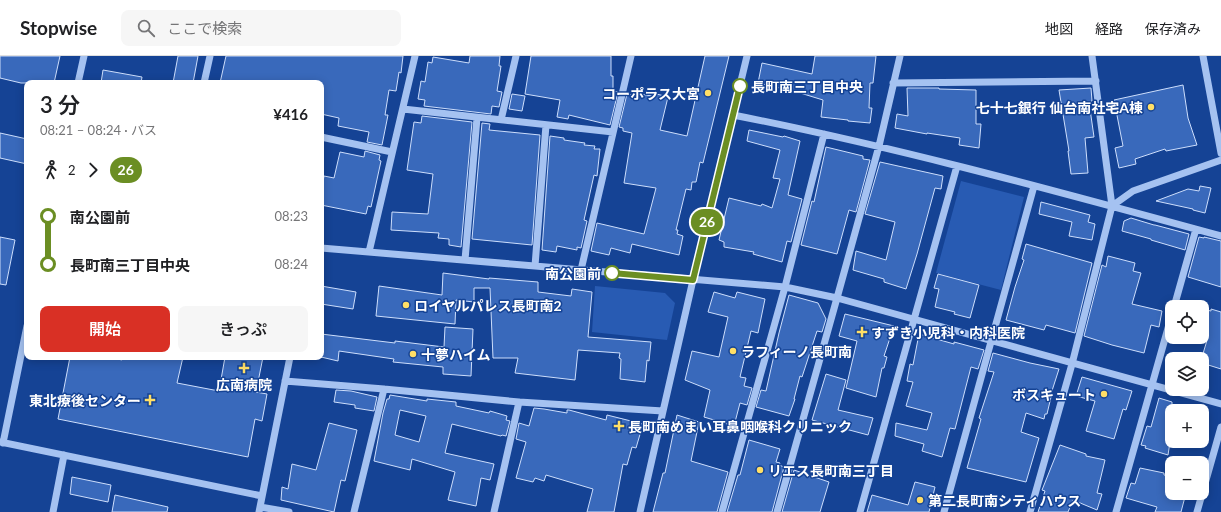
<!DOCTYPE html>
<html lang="ja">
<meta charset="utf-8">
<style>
body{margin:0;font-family:Lato,"Noto Sans JP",sans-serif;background:#f6f6f6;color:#202124;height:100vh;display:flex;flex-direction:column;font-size:15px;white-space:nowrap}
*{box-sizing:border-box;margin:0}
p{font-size:13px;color:#757577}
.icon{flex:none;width:22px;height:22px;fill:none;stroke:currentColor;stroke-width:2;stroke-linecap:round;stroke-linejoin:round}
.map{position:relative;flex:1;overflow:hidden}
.details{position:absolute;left:24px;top:24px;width:300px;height:280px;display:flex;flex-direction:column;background:#fff;border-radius:8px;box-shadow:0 2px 10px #0003}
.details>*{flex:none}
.badge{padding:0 8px;border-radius:13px;font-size:14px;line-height:26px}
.fabs{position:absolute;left:1165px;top:244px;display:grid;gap:8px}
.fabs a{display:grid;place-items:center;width:44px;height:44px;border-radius:8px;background:#fff;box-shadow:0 2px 10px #0003;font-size:20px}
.map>.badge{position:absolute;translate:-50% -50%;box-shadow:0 0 0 2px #fff}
.legs{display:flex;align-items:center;gap:6px;height:44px;padding:0 16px;font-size:13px}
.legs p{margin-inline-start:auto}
.head{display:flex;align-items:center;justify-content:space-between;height:68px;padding:0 16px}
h1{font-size:22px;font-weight:600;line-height:30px}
.action{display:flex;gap:8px;margin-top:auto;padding:8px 16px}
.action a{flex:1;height:46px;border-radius:8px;background:#d93025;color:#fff;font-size:16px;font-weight:600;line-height:46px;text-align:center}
.action a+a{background:#f6f6f6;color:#202124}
ul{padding:0 16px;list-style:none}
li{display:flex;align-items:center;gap:14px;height:48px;font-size:15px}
li i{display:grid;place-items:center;width:6px;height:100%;margin:0 5px;background:currentColor}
li i::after{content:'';width:10px;height:10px;margin:-5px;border:3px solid;border-radius:50%;background:#fff}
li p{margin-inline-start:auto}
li:first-child i{background:linear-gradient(#0000 50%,currentColor 0)}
li:last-child i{background:linear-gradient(currentColor 50%,#0000 0)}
header{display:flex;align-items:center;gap:24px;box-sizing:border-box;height:56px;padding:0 20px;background:#fff;border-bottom:1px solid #e0e0e0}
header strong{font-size:19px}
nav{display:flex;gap:22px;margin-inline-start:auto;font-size:14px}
.search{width:280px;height:36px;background:#f6f6f6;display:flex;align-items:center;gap:10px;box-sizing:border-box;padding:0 14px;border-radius:8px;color:#757577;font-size:15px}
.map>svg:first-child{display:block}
.green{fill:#285bb3}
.building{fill:#3969bb;stroke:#cddefc;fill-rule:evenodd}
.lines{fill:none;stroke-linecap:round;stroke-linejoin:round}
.minor{stroke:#a5c2f1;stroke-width:7}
.line-1-casing{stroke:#fff;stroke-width:9}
.line-1{stroke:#6b8e23;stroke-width:6}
.stop-1-dot{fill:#fff;stroke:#6b8e23;stroke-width:2}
.poi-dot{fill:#ffdf66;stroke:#154395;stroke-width:1.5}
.labels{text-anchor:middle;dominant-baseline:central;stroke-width:3;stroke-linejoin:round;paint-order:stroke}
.stop-label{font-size:14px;font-weight:bold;fill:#fff;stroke:#154395;text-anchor:start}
.poi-label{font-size:14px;font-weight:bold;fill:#fff;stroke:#154395;text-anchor:start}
</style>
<header>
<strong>Stopwise</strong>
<div class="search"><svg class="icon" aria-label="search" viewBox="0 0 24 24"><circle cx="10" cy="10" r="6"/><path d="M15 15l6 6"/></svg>ここで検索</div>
<nav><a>地図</a><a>経路</a><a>保存済み</a></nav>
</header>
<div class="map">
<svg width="1221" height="456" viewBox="0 0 1221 456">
<rect width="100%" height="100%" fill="#154395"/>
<path class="green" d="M961,125L1024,141L1001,234L936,217Z
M595,230L665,237L675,247L667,284L592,276Z"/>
<path class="building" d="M0,0H60L54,27H21L0,22Z
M178,0H198L193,27H173Z
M226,0H403L401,17L399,16L396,35L389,34L385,59H388L382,89L367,86L369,76L338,70L339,62L321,58V27H220Z
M470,0H500L499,10H501L497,35L502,36L499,51L492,50L491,58L424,50L425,44L418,43L421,25L425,26L428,6L432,7L433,1L469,7Z
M531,0H611V20H613V35L618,36L610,69L569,59L568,63L557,61L560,44L525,38Z
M705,0H729L703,107L700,106L696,126H692L691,134L686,133L676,174H678L677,178L683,180L679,199L632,188L630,197L611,192L609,199L591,195L597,167L644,178L656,132L624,127L632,77L623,75V72L619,71L627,38L639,41L640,38L652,40L653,37L668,41L660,74L687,80Z
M815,0H876L873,27H870L869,52H872L870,67L848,65V64L821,61L823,44L797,36L758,27L762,7L812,18Z
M103,14L142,21L141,27H101Z
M1183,29L1188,62L1197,89L1166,95L1165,93L1135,103L1136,108L1119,112L1115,92L1123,90L1114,44Z
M907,32H939V33L976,34V68H981L979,92L959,89L960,82L927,77V78L895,72L897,58L908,60Z
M1091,32L1092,45L1089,46L1094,81L1085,82L1088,117L1071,118L1068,95H1069L1059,34Z
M512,38L525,40L522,55L509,53Z
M422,60L472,66L461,191L449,189V183L438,182L439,177L391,174L392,156L428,158L433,118L407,114L414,66L421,67Z
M482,67L490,68L489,74L540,79L532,189L472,183Z
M749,74L783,81L784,80L800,85L788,139L802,143L791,186L787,185L782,206L753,198L754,196L724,191V186L719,184L729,142L761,150L762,148L772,152L780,123L773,122L780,94L747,85Z
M0,77L27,83V108L0,102Z
M550,80L564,82V84L585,87L584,89L595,90L594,93H600L597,120L594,119L584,164L587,165L581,192L577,191V194L557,190L556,196L542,194Z
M826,91L863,100V103L870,104L856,156L849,154L837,198L801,189L812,145L814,146Z
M365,95L380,99L379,104L381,105L371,151L368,150L366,158L321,149V137L324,120L334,122L340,96L364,101Z
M880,106L943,120L941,133L935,132L917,198L906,233L884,226V223L853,214L856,195L886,204L895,166L865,158Z
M1200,130L1211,132L1205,157L1193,154V153L1156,145L1188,133L1199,135Z
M1041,146L1090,159L1088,166L1095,168L1092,184L1069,180L1072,166L1039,158Z
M1131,162L1154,169H1155L1189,178L1185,194L1151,184V183L1122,175L1124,165Z
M0,181L15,184L6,229L0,228Z
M1199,181L1204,182V181L1221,185V231L1188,221Z
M1026,188L1092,207L1075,277L1046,269L1044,274L1006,264L1015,231L1024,204L1022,203Z
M1108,200L1135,207L1133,215L1141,217L1132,248L1162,255L1159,271L1151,269L1144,297L1112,289L1084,280L1102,209L1106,211Z
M443,217L489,223V222L538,226V236L571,240L572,233L592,236L588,281L651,286L649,305L647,304L645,326L620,323L621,303L619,302L620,297L578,294L575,324L515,317L518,302H493L490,232H474V246L456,244L455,268L376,260L379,230L442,239Z
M938,218L979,229L970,262L954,258L955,256L935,251L939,233L934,232Z
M321,230L356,236L353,253L321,248Z
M714,236L735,242L737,236L765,243L758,277L751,275L740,321L746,322L744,330L752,332L747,349L740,347L734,370L704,361L710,334L685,324L692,295L719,301L728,261L708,256Z
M789,239L818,247L826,263L822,276L817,275L802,321L800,320L794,343H795L789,360L756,351L761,334L766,335L779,277Z
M1202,253L1211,255V253L1221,256V313L1202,307V301L1208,281L1202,279Z
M845,258L894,270L884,300L887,301L884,312H882L876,341L846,332L857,285L839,280Z
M445,271L473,273L471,320L443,318V311L393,306L394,303L339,295L338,305L321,301V278L395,287V285L444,291Z
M919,278L954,288V286L984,294L978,313L971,311L955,373L950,372L942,401L922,395L924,388L895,380L896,367L927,374L932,357L906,350L913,326L907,325L910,308L913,309Z
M993,297L1030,307L1059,313L1050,341H1051L1047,358H1045L1044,363L1026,357L1021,376L1039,382L1026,426L967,412L981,363L979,362L994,316L988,315Z
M70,301H109L122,304V301H183L177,327L219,335L225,301H263L256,336L267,338L265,349L262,365L255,363L248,401L58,363Z
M826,318L846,324L838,354L873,362L868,379L812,364Z
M1082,321L1132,335L1126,354L1123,353L1114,383L1086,375L1095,345L1076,340Z
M336,334L351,335L377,341L374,355L355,352V349L334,346Z
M390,339L427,345V343L456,346V350L489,357L490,355L507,360L506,364L510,365L506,380L502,379L501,380L452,368L445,397L494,408L490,424L481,422L476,450L448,444L455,416L412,403L410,414L374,405L383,357L387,343H389ZM400,354L426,360L419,386L395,379Z
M1159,342L1172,346V373L1168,399L1145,392L1146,390L1141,389L1147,370L1151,371Z
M534,352L544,353L567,357V354H569L606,364L607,359L643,368L636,392L632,391L627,409L623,408L614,456H587L593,433L546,419L544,425L535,422L533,426L516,422L526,386L516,383L519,367L529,370Z
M677,359L699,366L691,405L728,416L717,456H653L663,417H665Z
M329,367L357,374L345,425L341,424L334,456L281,444L282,431L288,433L292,408L316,414Z
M749,384L780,393L776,406L780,407L779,409L784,411L772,456H727L738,419H740Z
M1060,389L1086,398V400L1105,404L1097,437L1102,438L1097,454L1073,444L1068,456H1038L1045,435L1042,434Z
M1140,412L1164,417V419L1172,421V437H1186L1181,456H1155L1157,451L1126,442L1131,427L1135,428Z
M794,414L829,426L820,456H782Z
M72,421L111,429L108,446L70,438Z
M915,426L935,431L929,456H867L872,439L908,449Z
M115,439L168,451L167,456H112Z"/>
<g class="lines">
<path class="minor" d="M1203,0L1221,97
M78,27L84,0
M204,27L210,0
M893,27L1096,25
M403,53L613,76
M733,59C897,91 1059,136 1221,180
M501,64L516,0
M321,81L392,96
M1112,150L1133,135L1221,104
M321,192L785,231L837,242L1221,348
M369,196L415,0
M465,204L477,62
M535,210L546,69
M581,214L631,0
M1174,251L1196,173
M285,325L384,333L519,346L663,355
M0,386L262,440
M3,387L27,270
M260,451L289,456
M53,456L64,399
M259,456L290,301
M354,456L384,333
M494,456L519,346
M640,456L693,224L747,0
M722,456L785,231L824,78
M777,456L837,242L879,90L900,0
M860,456L957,110
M944,456L1034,130
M1030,456L1072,308L1112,150L1092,0
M1116,456L1172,258
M1197,456L1221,371"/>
</g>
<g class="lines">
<g class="line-1-casing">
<path id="line-1" d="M612,217L693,224L740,30"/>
</g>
<use href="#line-1" class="line-1"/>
</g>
<g class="stop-1-dot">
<circle cx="740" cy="30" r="7"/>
<circle cx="612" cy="217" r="7"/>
</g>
<g class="poi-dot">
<circle cx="708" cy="37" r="4"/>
<circle cx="1151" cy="51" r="4"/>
<circle cx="406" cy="249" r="4"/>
<path d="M860 270h4v4h4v4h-4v4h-4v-4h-4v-4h4z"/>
<circle cx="733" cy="295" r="4"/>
<circle cx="413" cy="298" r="4"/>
<path d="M242 306h4v4h4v4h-4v4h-4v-4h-4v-4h4z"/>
<circle cx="1104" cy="338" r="4"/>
<path d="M148 338h4v4h4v4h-4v4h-4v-4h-4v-4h4z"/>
<path d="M617 364h4v4h4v4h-4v4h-4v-4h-4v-4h4z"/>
<circle cx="760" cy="414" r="4"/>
<circle cx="920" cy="444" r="4"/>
</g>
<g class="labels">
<g class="stop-label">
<text x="751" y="30">長町南三丁目中央</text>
<text x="601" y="217" text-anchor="end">南公園前</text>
</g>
<g class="poi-label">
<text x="700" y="37" text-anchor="end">コーポラス大宮</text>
<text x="1143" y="51" text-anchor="end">七十七銀行 仙台南社宅A棟</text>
<text x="414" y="249">ロイヤルパレス長町南2</text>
<text x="871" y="276">すずき小児科・内科医院</text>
<text x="741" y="295">ラフィーノ長町南</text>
<text x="421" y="298">十夢ハイム</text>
<text x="244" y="328" text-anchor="middle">広南病院</text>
<text x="1096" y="338" text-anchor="end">ボスキュート</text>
<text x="141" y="344" text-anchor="end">東北療後センター</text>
<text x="628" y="370">長町南めまい耳鼻咽喉科クリニック</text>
<text x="768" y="414">リエス長町南三丁目</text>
<text x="928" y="444">第二長町南シティハウス</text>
</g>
</g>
</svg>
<div class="fabs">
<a><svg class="icon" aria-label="locate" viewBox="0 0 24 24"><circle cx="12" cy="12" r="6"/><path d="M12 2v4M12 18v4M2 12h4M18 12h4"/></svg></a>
<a><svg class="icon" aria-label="layers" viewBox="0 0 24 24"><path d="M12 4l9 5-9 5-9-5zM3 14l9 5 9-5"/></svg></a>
<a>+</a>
<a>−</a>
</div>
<b class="badge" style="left:707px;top:166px;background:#6b8e23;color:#fff">26</b>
<section class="details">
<div class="head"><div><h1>3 分</h1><p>08:21 – 08:24 · バス</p></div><b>¥416</b></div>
<div class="legs"><svg class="icon" aria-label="walk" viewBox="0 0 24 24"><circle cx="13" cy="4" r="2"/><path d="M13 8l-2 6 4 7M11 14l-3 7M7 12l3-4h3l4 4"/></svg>2<svg class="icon" aria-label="forward" viewBox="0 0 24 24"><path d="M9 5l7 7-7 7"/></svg><b class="badge" style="background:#6b8e23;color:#fff">26</b></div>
<ul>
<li><i style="color:#6b8e23"></i><b>南公園前</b><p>08:23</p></li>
<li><i style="color:#6b8e23"></i><b>長町南三丁目中央</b><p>08:24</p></li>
</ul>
<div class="action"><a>開始</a><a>きっぷ</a></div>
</section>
</div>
